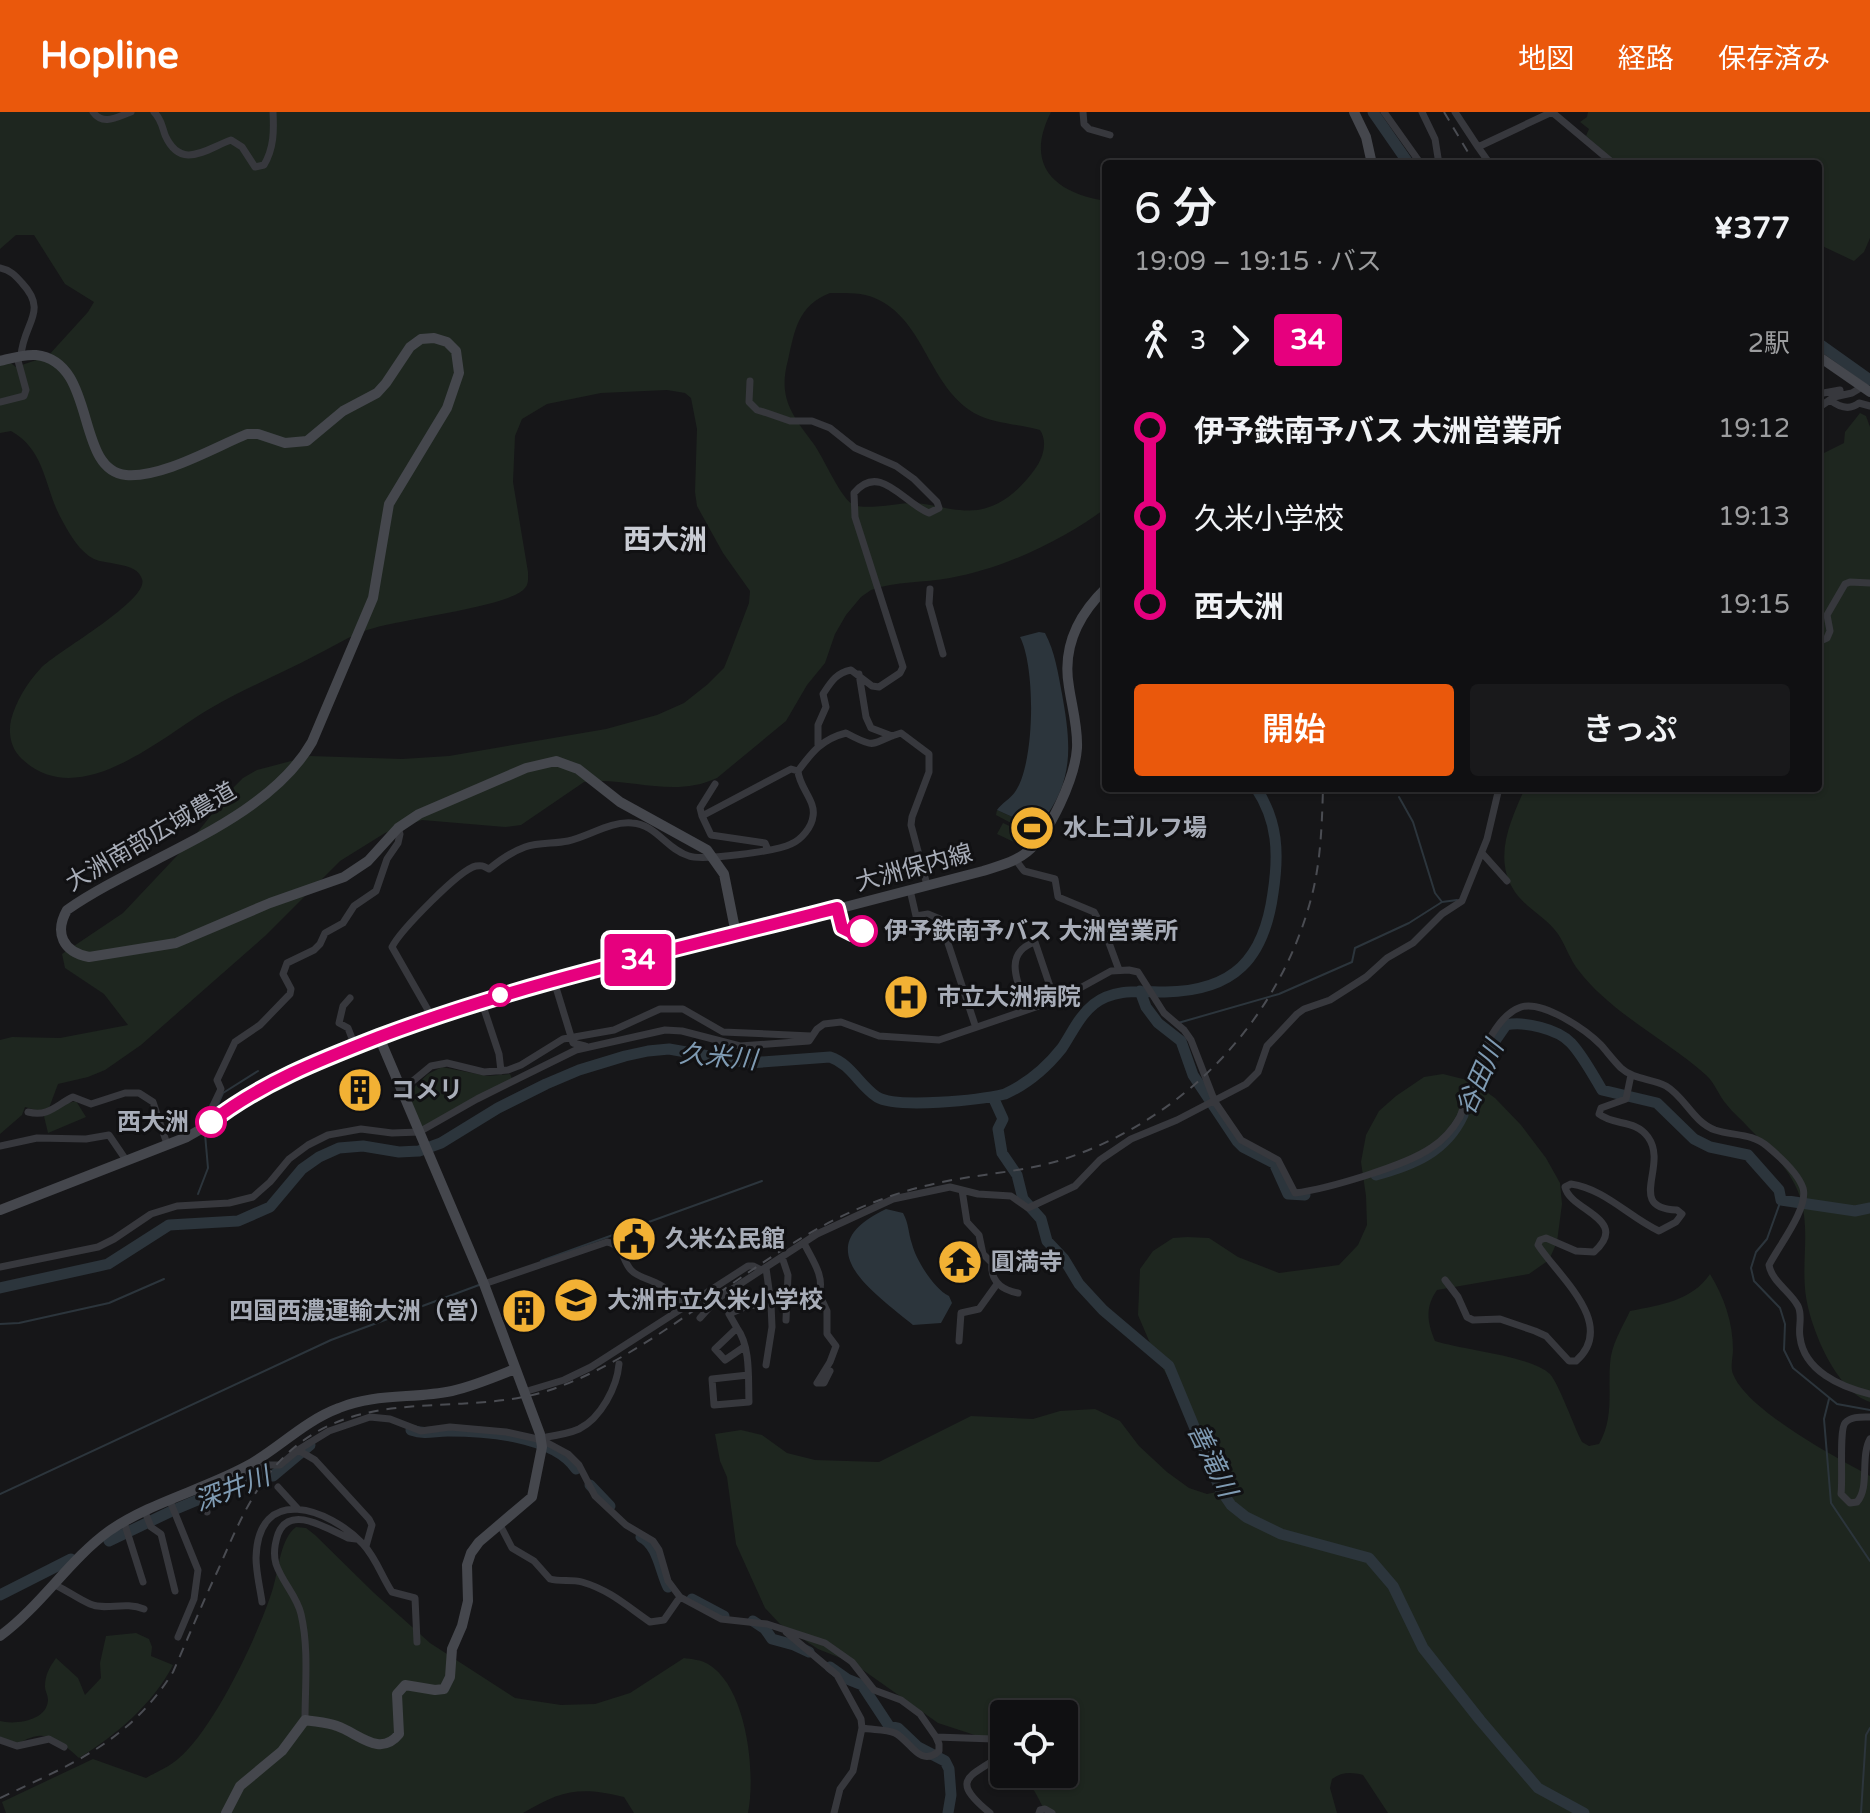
<!DOCTYPE html>
<html lang="ja">
<meta charset="utf-8">
<style>
body{margin:0;font-family:"Varela Round","Noto Sans JP",sans-serif;background:#19191b;color:#f1f3f6;height:100vh;display:flex;flex-direction:column;font-size:30px;white-space:nowrap}
*{box-sizing:border-box;margin:0}
p{font-size:26px;color:#9c9d9f}
.icon{flex:none;width:44px;height:44px;fill:none;stroke:currentColor;stroke-width:2;stroke-linecap:round;stroke-linejoin:round}
.map{position:relative;flex:1;overflow:hidden}
.details{position:absolute;left:1102px;top:48px;width:720px;height:632px;display:flex;flex-direction:column;background:#101012;border-radius:8px;box-shadow:0 2px 6px #0004,0 0 0 2px #303032}
.details>*{flex:none}
.badge{padding:0 16px;border-radius:6px;font-size:28px;line-height:52px}
.fabs{position:absolute;left:990px;top:1588px;display:grid;gap:16px}
.fabs a{display:grid;place-items:center;width:88px;height:88px;border-radius:8px;background:#101012;box-shadow:0 2px 6px #0004,0 0 0 2px #303032;font-size:40px}
.map>.badge{position:absolute;translate:-50% -50%;box-shadow:0 0 0 4px #fff}
.legs{display:flex;align-items:center;gap:12px;height:88px;padding:0 32px;font-size:26px}
.legs p{margin-inline-start:auto}
.summary{display:flex;align-items:center;justify-content:space-between;height:136px;padding:0 32px}
h1{font-size:44px;font-weight:600;line-height:60px}
.action{display:flex;gap:16px;margin-top:auto;padding:16px 32px}
.action a{flex:1;height:92px;border-radius:8px;background:#ea580c;color:#fff;font-size:32px;font-weight:600;line-height:92px;text-align:center}
.action a+a{background:#19191b;color:#f1f3f6}
ul{padding:0 32px;list-style:none}
li{display:flex;align-items:center;gap:28px;height:88px;font-size:30px}
li i{display:grid;place-items:center;width:12px;height:100%;margin:0 10px;background:currentColor}
li i::after{content:'';width:20px;height:20px;margin:-10px;border:6px solid;border-radius:50%;background:#101012}
li p{margin-inline-start:auto}
li:first-child i{background:linear-gradient(#0000 50%,currentColor 0)}
li:last-child i{background:linear-gradient(currentColor 50%,#0000 0)}
header{display:flex;align-items:center;gap:48px;box-sizing:border-box;height:112px;padding:0 40px;background:#ea580c;color:#fff}
header strong{font-size:38px}
nav{display:flex;gap:44px;margin-inline-start:auto;font-size:28px}
.map>svg:first-child{display:block}
.green{fill:#1e261f;fill-rule:evenodd}
.water{fill:#2c353c}
.lines{fill:none;stroke-linecap:round;stroke-linejoin:round}
.stream{stroke:#2c353c;stroke-width:2}
.river{stroke:#2c353c;stroke-width:11}
.street{stroke:#37383d;stroke-width:7}
.secondary{stroke:#45474d;stroke-width:10}
.rail{stroke:#4a4c52;stroke-width:2;stroke-dasharray:10 8;stroke-linecap:butt}
.line-1-casing{stroke:#fff;stroke-width:18}
.line-1{stroke:#e6007e;stroke-width:12}
.stop-1-dot{fill:#fff;stroke:#e6007e;stroke-width:4}
.labels{text-anchor:middle;dominant-baseline:central;stroke-width:6;stroke-linejoin:round;paint-order:stroke}
.poi-label{font-size:24px;font-weight:bold;fill:#a8adb8;stroke:#111113;text-anchor:start}
.street-label{font-size:24px;fill:#a8adb8;stroke:#111113}
.stop-label{font-size:24px;font-weight:bold;fill:#a8adb8;stroke:#111113;text-anchor:start}
.water-label{font-size:26px;font-style:italic;fill:#7f9bb3;stroke:#111113}
.quarter-label{font-size:28px;font-weight:bold;fill:#c9ccd4;stroke:#111113}
</style>
<header>
<strong>Hopline</strong>
<nav><a>地図</a><a>経路</a><a>保存済み</a></nav>
</header>
<div class="map">
<svg width="1870" height="1701" viewBox="0 0 1870 1701">
<rect width="100%" height="100%" fill="#161618"/>
<path class="green" d="M0,0H1051C1024,53 1054,81 1106,89V396C1064,428 1002,457 950,466C924,471 896,469 871,478L861,485L846,503L835,522L825,551L807,573L786,609L717,666C672,687 628,664 584,670L521,713L505,715L422,708L385,721L340,749L265,824L141,933L105,958L88,965L58,972L49,996L76,989L86,1005L48,1021L43,1000L25,995L22,1003L0,1022V928L12,925L60,926L128,913L104,882L65,856L62,842L123,801L189,731L232,677L243,666L257,658L310,644L402,647L449,644L606,617L657,603L684,591L708,572L724,556L730,541L749,491L750,479L723,441L697,394L695,380L697,317L691,286L685,281L667,278L601,281L547,292L522,307L515,324L513,370L528,460C528,466 529,473 524,477C508,495 398,507 367,518C350,524 334,534 318,542C283,561 245,576 211,596C161,625 79,701 22,647C11,637 8,622 11,608C16,589 27,571 41,556C56,540 150,488 142,467C137,450 107,453 94,447C80,440 70,423 63,410C44,378 47,339 11,319L0,321V243L16,255L48,244L88,200L94,190L65,172L34,123H16L0,137ZM830,181C846,181 865,180 879,188C925,211 929,274 974,301C994,312 1019,312 1040,318C1048,330 1043,346 1035,357C1016,383 993,402 960,398C943,397 929,391 912,391C898,391 863,399 852,392C839,383 824,346 813,331C791,302 778,285 788,248C795,217 798,194 830,181Z
M1588,0H1870V126L1864,140L1854,149L1818,132V52H1618L1586,24L1589,17L1580,10L1587,5Z
M1860,301L1866,304L1870,315V1290C1836,1279 1811,1217 1806,1185C1801,1152 1810,1120 1801,1088C1793,1060 1768,1035 1748,1015C1741,1007 1733,1001 1727,993C1719,984 1715,971 1706,963C1667,928 1611,901 1579,859C1570,848 1566,834 1558,822C1547,806 1526,796 1515,780C1492,746 1511,708 1525,676H1818V344L1844,331L1845,320Z
M997,698L1026,711L1044,713L1038,724H1020L1016,731L997,722L1003,711L1020,719L1022,717L996,703Z
M442,955L487,964L510,962L513,969L423,1017L407,982L428,962Z
M1443,962L1471,969L1495,986L1521,1013L1546,1046L1560,1071L1562,1092L1557,1130L1549,1148L1529,1162L1437,1178C1425,1195 1427,1210 1435,1229C1463,1238 1531,1244 1550,1262C1559,1272 1574,1315 1582,1330L1589,1334L1599,1332C1614,1306 1608,1280 1610,1252C1611,1233 1622,1216 1630,1199C1660,1193 1692,1189 1710,1162C1724,1185 1733,1210 1733,1238C1733,1245 1730,1255 1733,1262C1747,1298 1835,1345 1870,1364V1701H1388L1363,1663C1351,1660 1342,1660 1332,1667L1330,1676L1337,1701H1046L1035,1680L1021,1662H1064V1602H1004V1642L993,1629L938,1611L853,1551L818,1537L780,1512L765,1496L736,1432L727,1365L720,1349L715,1322L741,1318L762,1323L787,1341L815,1348L879,1350L971,1304L1033,1307L1060,1299L1095,1297L1120,1309L1139,1334L1167,1360L1189,1376L1207,1382L1217,1380L1219,1368L1204,1331L1153,1238L1138,1203L1140,1157L1153,1139L1173,1126L1187,1125L1209,1126L1238,1145L1279,1161L1339,1153L1358,1133L1367,1113L1366,1084L1361,1050L1366,1023L1379,999L1396,984L1424,965Z
M296,1415L306,1416L315,1423L373,1480L430,1531L515,1586L561,1593L595,1592L630,1581L684,1546C691,1547 702,1548 708,1552C747,1575 756,1661 748,1701H634L624,1685C580,1674 561,1678 523,1701H6L2,1690L93,1647L146,1666C156,1660 169,1655 178,1647C214,1617 259,1522 273,1476C279,1457 280,1427 296,1415Z
M136,1521L149,1527L152,1535L151,1544L173,1553C153,1592 115,1624 79,1646C68,1636 53,1622 38,1624C18,1627 24,1637 0,1626V1609C15,1613 47,1609 48,1588C48,1583 45,1579 45,1575C45,1563 49,1556 56,1546L78,1566L85,1583L101,1566L100,1551L106,1524Z"/>
<path class="water" d="M1039,520L1045,521C1055,540 1058,561 1062,582C1071,632 1075,670 1040,712L1026,711L997,698C1002,691 1010,687 1015,680C1035,652 1036,556 1020,525Z
M886,1097L903,1101C909,1112 908,1120 912,1132C916,1148 934,1177 949,1184L952,1191L941,1211L913,1213C872,1179 805,1135 886,1097Z"/>
<g class="lines">
<path class="stream" d="M1399,685L1413,710L1435,781L1442,790
M1178,911L1279,882L1352,850L1355,836L1409,811L1442,790L1457,788
M214,1001L223,981L258,959
M198,1082L208,1056L205,1022
M1781,1088L1767,1127L1756,1140L1751,1156L1754,1169L1780,1196L1785,1212L1784,1238L1793,1256L1837,1292L1870,1298
M201,1110V1107
M541,1149L762,1069
M0,1212L19,1211L109,1191L164,1167
M1829,1287L1824,1307L1831,1391L1870,1449
M0,1382L331,1228L479,1173
M1861,1701L1866,1623L1870,1616"/>
<path class="river" d="M1373,0L1409,52
M1818,231L1870,268
M1140,879L1146,895L1158,911L1181,929L1193,963L1237,1029L1243,1035L1274,1051L1288,1082L1305,1083
M1483,946L1506,913C1524,909 1558,917 1571,931C1583,944 1593,963 1602,978L1657,991L1694,1027L1710,1035L1748,1043L1779,1078L1781,1088L1855,1099L1870,1096
M993,985L1003,1007L998,1017L1002,1041L1017,1063L1023,1087L1041,1107L1047,1129L1064,1147L1079,1172L1103,1198L1169,1254L1220,1377L1231,1393L1246,1405L1281,1422L1369,1446L1393,1474L1423,1536L1480,1608L1538,1676L1584,1701
M1376,1063C1413,1053 1446,1040 1463,1003
M0,1176L108,1152L169,1113L238,1109L270,1095L302,1057L319,1045L339,1036L363,1034L399,1040L419,1039L441,1031L498,996L546,972L579,958L625,944L648,939L669,937L749,951L830,945C851,952 859,973 877,985C897,997 980,988 1005,982C1027,972 1047,955 1062,936C1072,921 1079,904 1094,892C1115,876 1141,880 1165,880C1234,879 1264,847 1273,781C1279,742 1278,709 1256,676
M411,1318C426,1323 434,1319 448,1319C486,1319 554,1324 576,1357
M590,1373L610,1394
M641,1425C658,1433 660,1459 668,1475
M109,1429L176,1397L260,1362L273,1364L310,1333
M0,1483L71,1447
M692,1487L724,1504
M753,1509L765,1517L772,1527L794,1533L809,1540
M830,1555L847,1567L862,1573L889,1614L898,1616L918,1635L945,1649L949,1657L951,1683L948,1701"/>
<path class="street" d="M93,0C103,14 117,5 131,0
M154,0C161,7 162,14 165,23C181,59 206,37 231,28L242,35L255,55L264,53C274,36 274,19 273,0
M1083,0L1084,12L1089,17L1110,23
M1384,0L1421,52
M1422,0L1435,27L1439,52
M1455,0L1478,35
M1552,0L1614,52
M1490,52L1478,35L1552,0
M0,156C10,158 15,163 22,171C49,200 23,211 21,244
M750,269L749,290L757,298L767,301L790,309H812L830,316L855,336L896,354L914,367L937,390L939,396L929,401C903,391 880,350 854,381L855,405L903,555L900,561L879,575L872,574L851,558C836,561 831,570 823,582L826,595L818,613V633
M1818,282L1840,278
M1830,288C1839,295 1849,299 1859,291L1870,294
M0,290L24,284L26,278L17,245
M1818,296L1834,285L1852,281L1862,275
M930,477L929,492L943,542
M1818,530L1827,526L1830,519L1827,503L1845,472L1850,470L1870,471
M859,562L866,605L871,616L892,624
M702,704L700,696L715,672
M768,738L765,731L711,723L702,704L791,657L798,659
M1482,741L1507,769
M1015,747L1024,759L1055,767L1058,785L1094,800L1105,820L1119,858
M910,778L916,804L928,802L940,807L975,913
M554,869L573,931L585,934
M350,886L343,894L339,911L348,916L355,934
M481,888L499,942L501,959
M1027,897C1018,871 1002,841 1035,830L1055,889
M432,905L392,835C400,819 460,757 476,754C482,753 483,754 489,757C500,748 511,740 525,735C539,730 554,732 568,729C588,725 610,709 632,711C656,712 666,737 689,744C702,749 778,739 791,732C801,728 812,715 813,704C816,689 799,675 798,659C812,640 822,627 846,621C880,639 869,630 901,621L929,642V660L912,705L911,713L927,773
M402,978L431,954L447,951L484,960L508,958L521,953L563,927L614,918L660,897H683L723,920L811,924
M28,1000C49,1005 56,993 73,985L91,992L125,981H139L153,990L167,1032
M210,1012V1000L221,977L217,968L235,930L260,913L290,882L291,877L283,862L287,851L314,838L320,832L325,821L343,811L354,794L376,779L387,747L398,731L400,722L398,716
M0,1034L37,1026L86,1027L109,1023L126,1048
M962,1078L967,1110L979,1123L983,1142L992,1151C990,1169 1002,1178 1018,1181
M804,1131C812,1148 825,1164 819,1182L827,1199V1222L836,1234L830,1250L817,1271H824L830,1259
M782,1145L788,1163L786,1208
M0,1155L98,1135L114,1127L151,1102L177,1094L229,1091L253,1085L270,1070L289,1047L308,1033L328,1023L361,1017L392,1021L419,1020L477,987L576,938L665,918L682,919L740,934L809,929L817,917L824,912L841,910L879,924L939,928L1062,886L1111,859L1129,858L1138,860L1164,901L1184,918L1191,928L1215,990L1241,1028L1278,1048L1295,1081C1327,1077 1405,1054 1431,1036C1442,1029 1453,1017 1460,1005C1471,975 1487,906 1521,895C1543,888 1586,918 1601,933C1608,941 1614,949 1621,956C1634,968 1651,966 1666,974C1685,985 1693,1010 1715,1018C1733,1024 1752,1021 1767,1034C1779,1044 1798,1061 1803,1076C1809,1096 1778,1135 1769,1153C1772,1170 1790,1179 1798,1194C1803,1204 1798,1215 1800,1225C1804,1259 1841,1275 1870,1282
M766,1156L771,1192
M1445,1168L1458,1185L1467,1205L1473,1208L1500,1207L1535,1219L1546,1224L1569,1249H1576C1618,1212 1557,1163 1538,1133L1540,1128L1546,1126L1576,1139L1594,1140C1631,1107 1570,1099 1565,1075L1571,1072C1605,1077 1629,1105 1659,1119L1676,1110L1682,1102L1677,1098C1625,1096 1669,1054 1648,1025C1635,1007 1614,1014 1599,1002L1601,996L1626,987L1631,963
M484,1172L607,1130C625,1134 621,1147 631,1158C638,1166 651,1167 660,1173C670,1178 677,1187 685,1195
M700,1206L717,1187L817,1122L893,1087L950,1075L978,1082L1011,1084L1028,1096L1075,1074L1100,1048L1131,1027L1177,1008L1246,972L1258,960L1267,934L1297,902L1304,897L1330,888L1366,865L1387,846L1413,831L1442,802L1462,789L1487,727L1499,676
M737,1216C751,1235 748,1267 749,1290L714,1293L712,1267L748,1263
M959,1229L961,1201L979,1197L997,1172
M744,1235L725,1248L715,1237L737,1216L729,1202L747,1194L771,1192L772,1215L766,1253
M524,1280L564,1268L591,1255L748,1154H753L761,1158
M1870,1305C1862,1305 1851,1304 1845,1311C1839,1318 1843,1368 1841,1382L1850,1391L1857,1390C1870,1376 1860,1345 1870,1327
M541,1326C553,1324 568,1322 579,1317C601,1306 617,1275 619,1252
M298,1338L329,1319L370,1305L390,1307L421,1319L450,1315L506,1320L542,1328L568,1342L579,1353L595,1384L626,1413L653,1429L659,1438L668,1469L680,1485L721,1507L767,1512L825,1531L852,1550L874,1578L901,1588L920,1602L936,1625L939,1632V1639C919,1656 911,1629 895,1621C886,1617 873,1618 862,1616L853,1659L840,1677L834,1701
M243,1356L245,1362H249L267,1353H280L298,1338L315,1348L369,1407L372,1413L366,1434
M278,1375L298,1397
M198,1377L207,1400
M170,1389L198,1458L194,1487L178,1525
M145,1400L151,1415L161,1422L175,1479
M124,1410L143,1470
M500,1413L512,1436L534,1449L550,1467C560,1470 572,1467 582,1470C610,1478 628,1495 650,1510L664,1508L680,1485
M55,1473C68,1479 78,1487 90,1492C106,1499 124,1489 144,1497
M262,1490C260,1476 256,1460 256,1446C258,1371 329,1396 363,1432C376,1446 382,1465 392,1480L415,1486L417,1530
M786,1520L837,1563L861,1607L862,1616
M305,1608C305,1574 309,1536 301,1502C297,1484 282,1470 276,1452C273,1442 275,1431 278,1422C290,1391 329,1418 348,1426L356,1427
M936,1625L993,1627L1004,1633
M0,1628L17,1634L49,1627L64,1635
M990,1701C946,1665 973,1665 1004,1641
M1039,1701L1040,1698L1045,1697L1052,1701"/>
<path class="secondary" d="M1354,0L1366,25L1372,52
M1818,244L1870,280
M0,249C12,246 24,242 36,243C98,250 74,358 126,363C162,366 213,336 247,322H258L285,331L307,329L343,299L377,281L386,271L410,235L421,227L434,226L447,230L456,239L459,261L447,296L389,392L373,486L312,630C266,711 141,746 67,798C54,821 63,840 89,845L176,831L270,791L344,765L368,749L398,716L419,702L526,656L556,649L578,657L620,690L707,738L724,762L736,822
M0,1098L187,1025L210,1012L239,988L273,970L355,934L450,898L983,759C998,754 1015,750 1027,740C1051,720 1075,665 1077,636C1078,615 1072,595 1069,575C1062,536 1078,503 1106,476
M0,1524C41,1494 70,1447 109,1419C151,1390 203,1378 247,1354C278,1337 304,1309 339,1296C375,1281 414,1287 452,1279C474,1274 495,1265 515,1257
M226,1701L240,1674L282,1639L305,1608C316,1610 327,1610 337,1614C358,1621 380,1646 399,1622L397,1582L405,1573L435,1578L444,1577L450,1565L452,1537L462,1514L468,1489L467,1453L471,1441L479,1430L532,1385L542,1335L540,1322L484,1172L379,925"/>
<path class="rail" d="M1444,0L1475,52
M0,1686C72,1652 129,1630 173,1560C188,1526 202,1492 218,1458C240,1408 259,1360 304,1328C377,1276 469,1305 550,1278C651,1244 740,1155 836,1107C876,1087 919,1073 964,1066C995,1061 1027,1058 1058,1049C1183,1010 1282,907 1313,779C1321,745 1322,710 1323,676"/>
</g>
<g class="lines">
<g class="line-1-casing">
<path id="line-1" d="M211,1010C261,971 320,948 379,925C527,869 684,836 837,796L842,816L852,821L862,819"/>
</g>
<use href="#line-1" class="line-1"/>
</g>
<defs>
<g id="stadium-disc" transform="scale(2.3)"><circle r="9.5" fill="#f2b134" stroke="#111113"/><path d="M0-5a6.5 5 0 1 0 0 10a6.5 5 0 1 0 0-10ZM-3.5-1.8h7v3.6h-7Z" fill="#111"/></g>
<g id="hospital-disc" transform="scale(2.3)"><circle r="9.5" fill="#f2b134" stroke="#111113"/><path d="M-5-5h3v3.5h4V-5h3V5h-3V1.5h-4V5h-3Z" fill="#111"/></g>
<g id="building-disc" transform="scale(2.3)"><circle r="9.5" fill="#f2b134" stroke="#111113"/><path d="M-4-6H4V6H1V3H-1V6H-4ZM-2.5-4.3h1.7v1.8h-1.7ZM.8-4.3h1.7v1.8H.8ZM-2.5-1h1.7V.8h-1.7ZM.8-1h1.7V.8H.8Z" fill="#111"/></g>
<g id="civic-disc" transform="scale(2.3)"><circle r="9.5" fill="#f2b134" stroke="#111113"/><path d="M-.6-6.5H3V-4.5H.6V-3L4-1V1h2V6H-6V1h2V-1L-.6-3ZM-1.2 2.5V6h2.4V2.5Z" fill="#111"/></g>
<g id="temple-disc" transform="scale(2.3)"><circle r="9.5" fill="#f2b134" stroke="#111113"/><path d="M0-6L5-2H3V0L6.5 2.5H4V6H1.5V3h-3V6H-4V2.5H-6.5L-3 0V-2H-5Z" fill="#111"/></g>
<g id="school-disc" transform="scale(2.3)"><circle r="9.5" fill="#f2b134" stroke="#111113"/><path d="M0-5L7-2L0 1L-7-2ZM-4 1L0 2.5L4 1V4Q0 6-4 4Z" fill="#111"/></g>
</defs>
<g fill-rule="evenodd">
<use href="#stadium-disc" x="1032" y="716"/>
<use href="#hospital-disc" x="906" y="885"/>
<use href="#building-disc" x="360" y="978"/>
<use href="#civic-disc" x="634" y="1127"/>
<use href="#temple-disc" x="960" y="1150"/>
<use href="#school-disc" x="576" y="1188"/>
<use href="#building-disc" x="524" y="1199"/>
</g>
<g class="stop-1-dot">
<circle cx="862" cy="819" r="14"/>
<circle cx="500" cy="883" r="10"/>
<circle cx="211" cy="1010" r="14"/>
</g>
<g class="labels">
<g class="poi-label">
<text x="1063" y="716">水上ゴルフ場</text>
<text x="937" y="885">市立大洲病院</text>
<text x="391" y="978">コメリ</text>
<text x="665" y="1127">久米公民館</text>
<text x="991" y="1150">圓満寺</text>
<text x="607" y="1188">大洲市立久米小学校</text>
<text x="493" y="1199" text-anchor="end">四国西濃運輸大洲（営）</text>
</g>
<g class="street-label">
<text transform="translate(151 725) rotate(-30)">大洲南部広域農道</text>
<text transform="translate(914 756) rotate(-15)">大洲保内線</text>
</g>
<g class="stop-label">
<text x="884" y="819">伊予鉄南予バス 大洲営業所</text>
<text x="189" y="1010" text-anchor="end">西大洲</text>
</g>
<g class="water-label">
<text transform="translate(718 945) rotate(5)">久米川</text>
<text transform="translate(1480 966) rotate(-66)">谷田川</text>
<text transform="translate(1212 1348) rotate(64)">善滝川</text>
<text transform="translate(232 1377) rotate(-21)">深井川</text>
</g>
<g class="quarter-label">
<text x="665" y="428">西大洲</text>
</g>
</g>
</svg>
<div class="fabs">
<a><svg class="icon" aria-label="locate" viewBox="0 0 24 24"><circle cx="12" cy="12" r="6"/><path d="M12 2v4M12 18v4M2 12h4M18 12h4"/></svg></a>
</div>
<b class="badge" style="left:638px;top:848px;background:#e6007e;color:#fff">34</b>
<section class="details">
<div class="summary"><div><h1>6 分</h1><p>19:09 – 19:15 · バス</p></div><b>¥377</b></div>
<div class="legs"><svg class="icon" aria-label="walk" viewBox="0 0 24 24"><circle cx="13" cy="4" r="2"/><path d="M13 8l-2 6 4 7M11 14l-3 7M7 12l3-4h3l4 4"/></svg>3<svg class="icon" aria-label="forward" viewBox="0 0 24 24"><path d="M9 5l7 7-7 7"/></svg><b class="badge" style="background:#e6007e;color:#fff">34</b><p>2駅</p></div>
<ul>
<li><i style="color:#e6007e"></i><b>伊予鉄南予バス 大洲営業所</b><p>19:12</p></li>
<li><i style="color:#e6007e"></i><span>久米小学校</span><p>19:13</p></li>
<li><i style="color:#e6007e"></i><b>西大洲</b><p>19:15</p></li>
</ul>
<div class="action"><a>開始</a><a>きっぷ</a></div>
</section>
</div>
